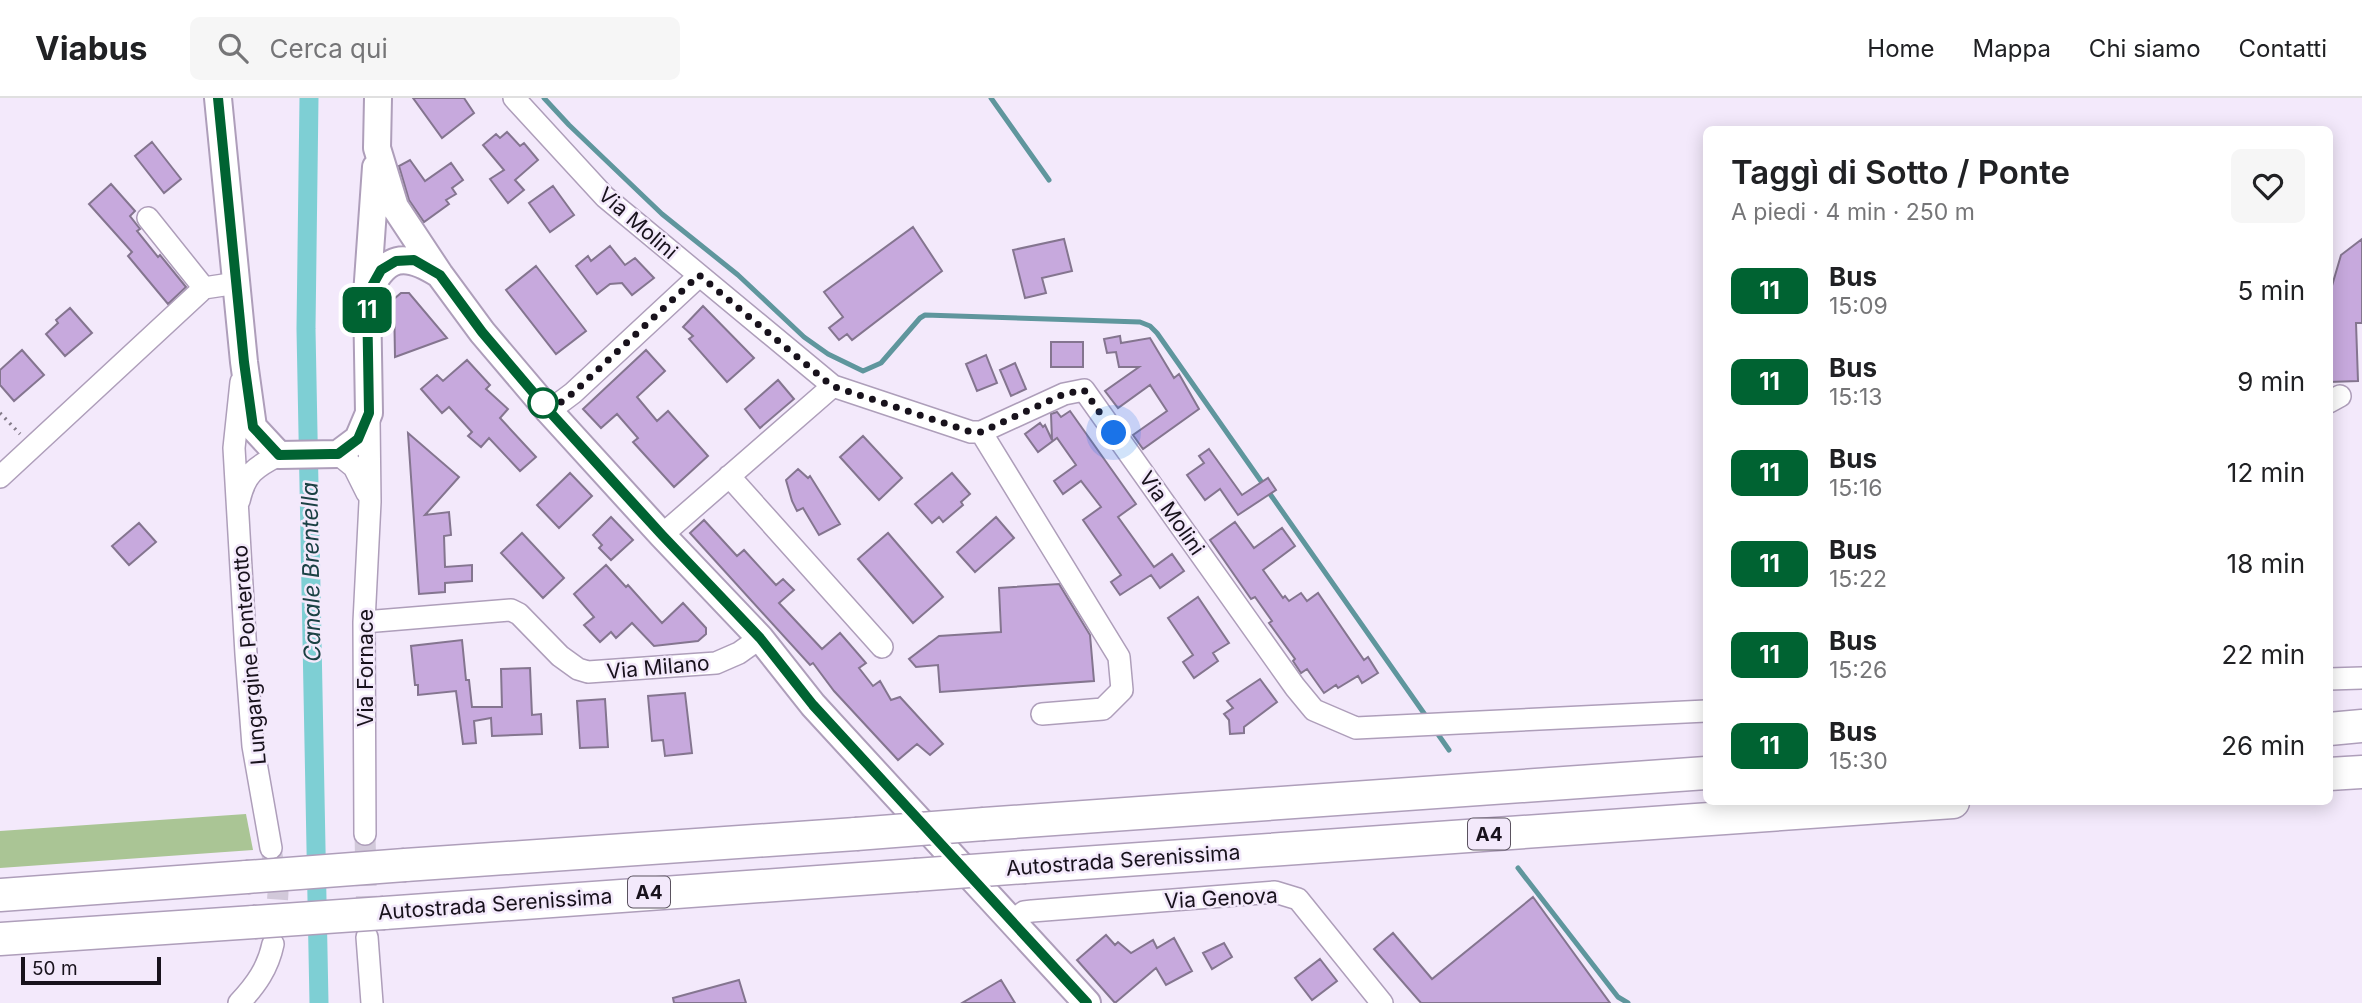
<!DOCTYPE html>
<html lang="it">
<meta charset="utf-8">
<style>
body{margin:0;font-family:Inter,sans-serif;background:#f6f6f6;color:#202124;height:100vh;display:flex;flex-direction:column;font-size:26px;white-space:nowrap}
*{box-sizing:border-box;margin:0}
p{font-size:23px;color:#757577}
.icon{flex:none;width:38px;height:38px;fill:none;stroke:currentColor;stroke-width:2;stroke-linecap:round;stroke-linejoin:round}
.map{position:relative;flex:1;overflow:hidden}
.side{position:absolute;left:1703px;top:28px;width:630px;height:679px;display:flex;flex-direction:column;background:#fff;border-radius:10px;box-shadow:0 4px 18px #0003}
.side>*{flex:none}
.badge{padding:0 14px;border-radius:10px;font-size:24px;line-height:46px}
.scale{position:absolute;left:21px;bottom:18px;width:140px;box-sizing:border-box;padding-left:7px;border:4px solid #18121c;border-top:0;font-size:19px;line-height:24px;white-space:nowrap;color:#18121c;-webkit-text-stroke:5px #f3e9fb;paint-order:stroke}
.you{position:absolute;width:35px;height:35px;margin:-18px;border:5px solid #fff;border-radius:50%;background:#1a73e8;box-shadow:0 0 0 10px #1a73e833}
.map>.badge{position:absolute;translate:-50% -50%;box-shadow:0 0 0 4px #fff}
.round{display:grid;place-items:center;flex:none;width:74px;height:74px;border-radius:10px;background:#f6f6f6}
.summary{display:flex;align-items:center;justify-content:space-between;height:119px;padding:0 28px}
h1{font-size:33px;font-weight:600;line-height:52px}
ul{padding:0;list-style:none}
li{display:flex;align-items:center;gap:21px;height:91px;padding:0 28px}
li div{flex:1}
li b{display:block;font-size:26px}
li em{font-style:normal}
li .badge{min-width:77px;font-weight:700;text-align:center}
header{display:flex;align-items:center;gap:42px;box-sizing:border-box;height:98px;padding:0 35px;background:#fff;border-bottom:2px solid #e0e0e0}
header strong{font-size:33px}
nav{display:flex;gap:38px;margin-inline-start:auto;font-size:24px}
.search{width:490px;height:63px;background:#f6f6f6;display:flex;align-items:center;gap:18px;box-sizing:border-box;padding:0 24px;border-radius:10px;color:#757577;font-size:26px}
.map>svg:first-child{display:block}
.green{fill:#aac595}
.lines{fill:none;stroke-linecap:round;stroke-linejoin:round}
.stream{stroke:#5f969d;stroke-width:5}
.canal{stroke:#7ecfd4;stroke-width:19}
.building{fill:#c7a9dd;stroke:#84758f;stroke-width:2}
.minor-tunnel{stroke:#d2c9da;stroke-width:21;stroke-dasharray:21 10;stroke-linecap:butt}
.minor-casing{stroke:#ae9eba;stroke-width:24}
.major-casing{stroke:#ae9eba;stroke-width:30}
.highway-casing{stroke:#ae9eba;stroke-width:35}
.path{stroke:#827a87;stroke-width:3.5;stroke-dasharray:2 5;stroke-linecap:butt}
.minor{stroke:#fff;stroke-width:21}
.major{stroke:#fff;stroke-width:26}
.highway{stroke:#fff;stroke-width:32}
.highway-bridge-casing{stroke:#ae9eba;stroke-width:35;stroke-linecap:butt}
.highway-bridge{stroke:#fff;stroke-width:32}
.line-casing{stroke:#fff;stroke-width:16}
.line{stroke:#006332;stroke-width:10}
.walk{stroke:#18121c;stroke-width:7;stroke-dasharray:0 12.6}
.stop-dot{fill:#fff;stroke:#006332;stroke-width:3.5}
.labels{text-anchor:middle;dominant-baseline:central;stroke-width:5;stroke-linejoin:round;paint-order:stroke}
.shield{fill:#f3e9fb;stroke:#5a525f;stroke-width:2}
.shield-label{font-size:19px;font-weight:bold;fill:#18121c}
.street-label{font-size:21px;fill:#18121c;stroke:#f3e9fb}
.water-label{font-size:23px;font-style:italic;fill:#1b4144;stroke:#f3e9fb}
</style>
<header>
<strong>Viabus</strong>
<div class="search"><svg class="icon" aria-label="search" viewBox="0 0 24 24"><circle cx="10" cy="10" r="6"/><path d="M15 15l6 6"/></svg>Cerca qui</div>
<nav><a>Home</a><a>Mappa</a><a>Chi siamo</a><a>Contatti</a></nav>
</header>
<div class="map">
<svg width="2362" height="905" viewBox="0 0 2362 905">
<rect width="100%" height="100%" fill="#f3e9fb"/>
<path class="green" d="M246,716L253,752L0,770V733Z"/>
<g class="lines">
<path class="stream" d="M544,0L569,27L662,116L738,177L804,239L828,256L863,273L881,265L920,220L925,217L1140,224L1150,228L1157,235L1428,621
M991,0L1049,82
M1435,632L1449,652
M1518,770L1618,899L1628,905"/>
<path class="canal" d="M309,0L306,231L319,905"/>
</g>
<path class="building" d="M413,0H464L474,15L442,40Z
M507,34L520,48L524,45L538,62L515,82L524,92L508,105L490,81L504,72L483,47L496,36L500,40Z
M152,44L181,81L164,95L135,58Z
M410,62L425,83L451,65L463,82L452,90L456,96L446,102L449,106L424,124L409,102L399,68Z
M111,86L135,113L130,118L140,131L137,133L158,159L160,157L186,189L168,206L128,158L132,154L89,106Z
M553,88L574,117L550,134L529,105Z
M913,129L942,173L852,242L847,236L839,242L829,230L843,219L824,194Z
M1064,141L1072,173L1042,180L1046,195L1025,200L1013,152Z
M2362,141V225H2356L2358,283L2329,284V198L2341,157Z
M610,148L625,167L635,160L654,180L632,197L622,185L610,186L597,196L576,168L588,158L591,163Z
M536,168L586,233L556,256L506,192Z
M401,195H409L447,240L395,259L394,201Z
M703,208L754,260L727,284L689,241L693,238L683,229Z
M70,210L92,235L65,258L46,236L58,225L56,222Z
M1120,238L1121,245L1150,240L1174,280L1179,276L1199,311L1143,351L1133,337L1167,313L1150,287L1118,310L1105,293L1139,269H1119L1116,254L1107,255L1104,241Z
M1051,244H1083V269H1051Z
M22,252L44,277L14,303L0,287V272Z
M646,252L665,273L637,299L657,323L668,313L708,358L674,389L633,344L638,340L617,316L601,330L583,311Z
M986,257L997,285L977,293L966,266Z
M467,262L490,287L486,291L508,311L500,320L536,359L520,373L489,340L481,349L468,338L472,334L449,309L442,315L421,291L437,277L443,283Z
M1015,265L1026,291L1011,298L1000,272Z
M778,282L794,301L760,330L745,311Z
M1070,313L1136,406L1118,419L1154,469L1172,456L1184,473L1160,490L1151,477L1120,497L1111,484L1121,477L1083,422L1101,409L1081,383L1063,396L1054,383L1076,367L1057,340L1038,354L1025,336L1040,325L1043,329L1045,327L1052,342L1051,316L1057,314L1061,319Z
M408,335L459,379L425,417L449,414L451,437L444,438L445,469L472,467V483L445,485V494L419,496Z
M863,338L902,380L879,402L840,359Z
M1209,351L1242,397L1268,380L1276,392L1238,417L1220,391L1205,402L1187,377L1204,365L1199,358Z
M798,371L808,380L810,378L840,426L819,437L803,410L797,413L792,403L786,382Z
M570,375L592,398L559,430L537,407Z
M952,375L970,396L961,404L963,407L943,424L939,419L932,425L915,406Z
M611,419L633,442L611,462L599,450L602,447L593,437Z
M996,419L1014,440L975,474L957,454Z
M704,422L737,458L744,452L776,487L783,481L794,492L779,505L822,551L840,535L866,565L859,570L873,588L880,583L891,602L900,599L943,646L930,657L917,646L898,662L834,593L813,565L810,567L690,435Z
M1235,424L1254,450L1282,430L1295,448L1263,472L1283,500L1285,498L1289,503L1301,495L1307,503L1318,495L1364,562L1368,559L1378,575L1362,585L1358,578L1338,590L1336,587L1324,595L1307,571L1301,575L1293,563L1295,561L1269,525L1272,523L1255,499L1251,501L1210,442Z
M139,425L156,444L129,467L112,448Z
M522,435L564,480L543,500L501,455Z
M888,435L943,499L913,525L858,461Z
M606,467L626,489L628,487L662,525L683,505L706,530V536L698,543L654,548L632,525L616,540L611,534L600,544L584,527L594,519L574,496Z
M1059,486L1090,537L1094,583L940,594L938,567L916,569L909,561L939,538L1001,534L999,490Z
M1198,499L1229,545L1213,555L1218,563L1194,580L1183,564L1193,557L1168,520Z
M462,542L466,582H469L472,609H502L501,571L530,570L532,617L541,616L542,636L492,638L491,620L474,623L476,645L463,646L456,593L418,597V587H415L411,548Z
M1260,581L1277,604L1244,629V635L1230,636L1229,622L1224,616L1233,610L1227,603Z
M685,595L692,655L665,658L663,642L652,643L648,598Z
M605,601L608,649L580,650L577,603Z
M1533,799L1610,905H1421L1374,851L1393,835L1432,881Z
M1106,837L1115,847L1118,844L1131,855L1153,842L1157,850L1174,840L1192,873L1166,887L1156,870L1115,905L1077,862Z
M1224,845L1232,859L1212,871L1203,855Z
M1320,861L1337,883L1312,902L1295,880Z
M739,882L746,905H674L673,900Z
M1001,882L1015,905H962Z"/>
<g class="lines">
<path class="minor-tunnel" d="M365,736L367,827
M271,750L278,795L275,835"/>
<g class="minor-casing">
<path id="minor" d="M514,0L605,99L833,288L971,334H981L1064,296L1084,292L1295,589L1314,612L1356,630L1706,613
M148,120L204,190
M241,284L234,350L246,556L253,648L271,750
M2329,304L2340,298
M549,313L573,295L699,178
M981,334L1119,559L1122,592L1103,611L1042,616
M338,356L354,369L367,395
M729,378L882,549
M0,379L204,190L237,185
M239,403C245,376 255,369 279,357
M662,437L833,288
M364,524L511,512L519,516L560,558L578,571L588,574L716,565L739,555L760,540
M2329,581L2362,580
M365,736L364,524L370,404L369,321
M1013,823L1024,814L1032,813L1275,794L1298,801L1382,905
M367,839L372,905
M239,905C256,887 268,870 273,846"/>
</g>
<g class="major-casing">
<path id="major" d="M218,0L244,264L253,329L279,357L338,356L358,341L369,315L367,197L376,69
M378,0L377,50L395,109L440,177L482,234L549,313L662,437L760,540L813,607L1087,905
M368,195C386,157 404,154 439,176"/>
</g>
<g class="highway-casing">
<path id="highway" d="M2329,631L2362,628
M2329,676L2362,674
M984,726L1706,675
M405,767L856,736
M1025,769L1953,704
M0,797L247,779
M384,815L915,777
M0,841L254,824"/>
</g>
<path class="path" d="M0,315L20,336"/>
<use href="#minor" class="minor"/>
<use href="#major" class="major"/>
<use href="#highway" class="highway"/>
<g class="highway-bridge-casing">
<path id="highway-bridge" d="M856,736L984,726
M915,777L1025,769
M247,779L405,767
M254,824L384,815"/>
</g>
<use href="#highway-bridge" class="highway-bridge"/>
</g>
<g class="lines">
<g class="line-casing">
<path id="line" d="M218,0L244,264L253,329L279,357L331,356H338L358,341L369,315L367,197L381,172L396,163L414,162L440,177L482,234L549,313L662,437L760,540L813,607L1087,905"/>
</g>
<use href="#line" class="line"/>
<path class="walk" d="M543,305L549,313L573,295L699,177L832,288L971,334H981L1064,296L1084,292L1114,335"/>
</g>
<circle class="stop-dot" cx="543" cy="305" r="14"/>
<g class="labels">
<g class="shield">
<rect x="1468" y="720.5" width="42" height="31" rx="5"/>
<rect x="628" y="778.5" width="42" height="31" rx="5"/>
</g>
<g class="shield-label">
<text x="1489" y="736">A4</text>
<text x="649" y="794">A4</text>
</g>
<g class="street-label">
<text transform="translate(638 125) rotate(41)">Via Molini</text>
<text transform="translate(1172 415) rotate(55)">Via Molini</text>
<text transform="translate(249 557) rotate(-95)">Lungargine Ponterotto</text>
<text transform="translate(658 569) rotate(-5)">Via Milano</text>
<text transform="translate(365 570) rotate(-90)">Via Fornace</text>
<text transform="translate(1123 762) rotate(-4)">Autostrada Serenissima</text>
<text transform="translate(1221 800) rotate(-3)">Via Genova</text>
<text transform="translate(495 806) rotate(-4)">Autostrada Serenissima</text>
</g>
<g class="water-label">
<text transform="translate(311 474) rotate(-91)">Canale Brentella</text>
</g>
</g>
</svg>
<div class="scale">50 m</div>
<div class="you" style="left:1114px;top:335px"></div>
<b class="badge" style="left:367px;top:212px;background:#006332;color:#fff">11</b>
<section class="side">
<div class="summary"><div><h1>Taggì di Sotto / Ponte</h1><p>A piedi · 4 min · 250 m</p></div><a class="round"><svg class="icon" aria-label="heart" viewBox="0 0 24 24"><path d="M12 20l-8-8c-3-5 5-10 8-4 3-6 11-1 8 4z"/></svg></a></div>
<ul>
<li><span class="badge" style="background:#006332;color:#fff">11</span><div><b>Bus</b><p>15:09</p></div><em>5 min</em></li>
<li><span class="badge" style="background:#006332;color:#fff">11</span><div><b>Bus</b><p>15:13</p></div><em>9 min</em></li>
<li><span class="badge" style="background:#006332;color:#fff">11</span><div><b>Bus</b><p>15:16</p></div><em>12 min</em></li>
<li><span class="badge" style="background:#006332;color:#fff">11</span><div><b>Bus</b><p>15:22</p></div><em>18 min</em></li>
<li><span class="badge" style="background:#006332;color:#fff">11</span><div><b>Bus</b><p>15:26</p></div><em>22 min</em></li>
<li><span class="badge" style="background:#006332;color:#fff">11</span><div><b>Bus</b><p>15:30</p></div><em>26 min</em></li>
</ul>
</section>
</div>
